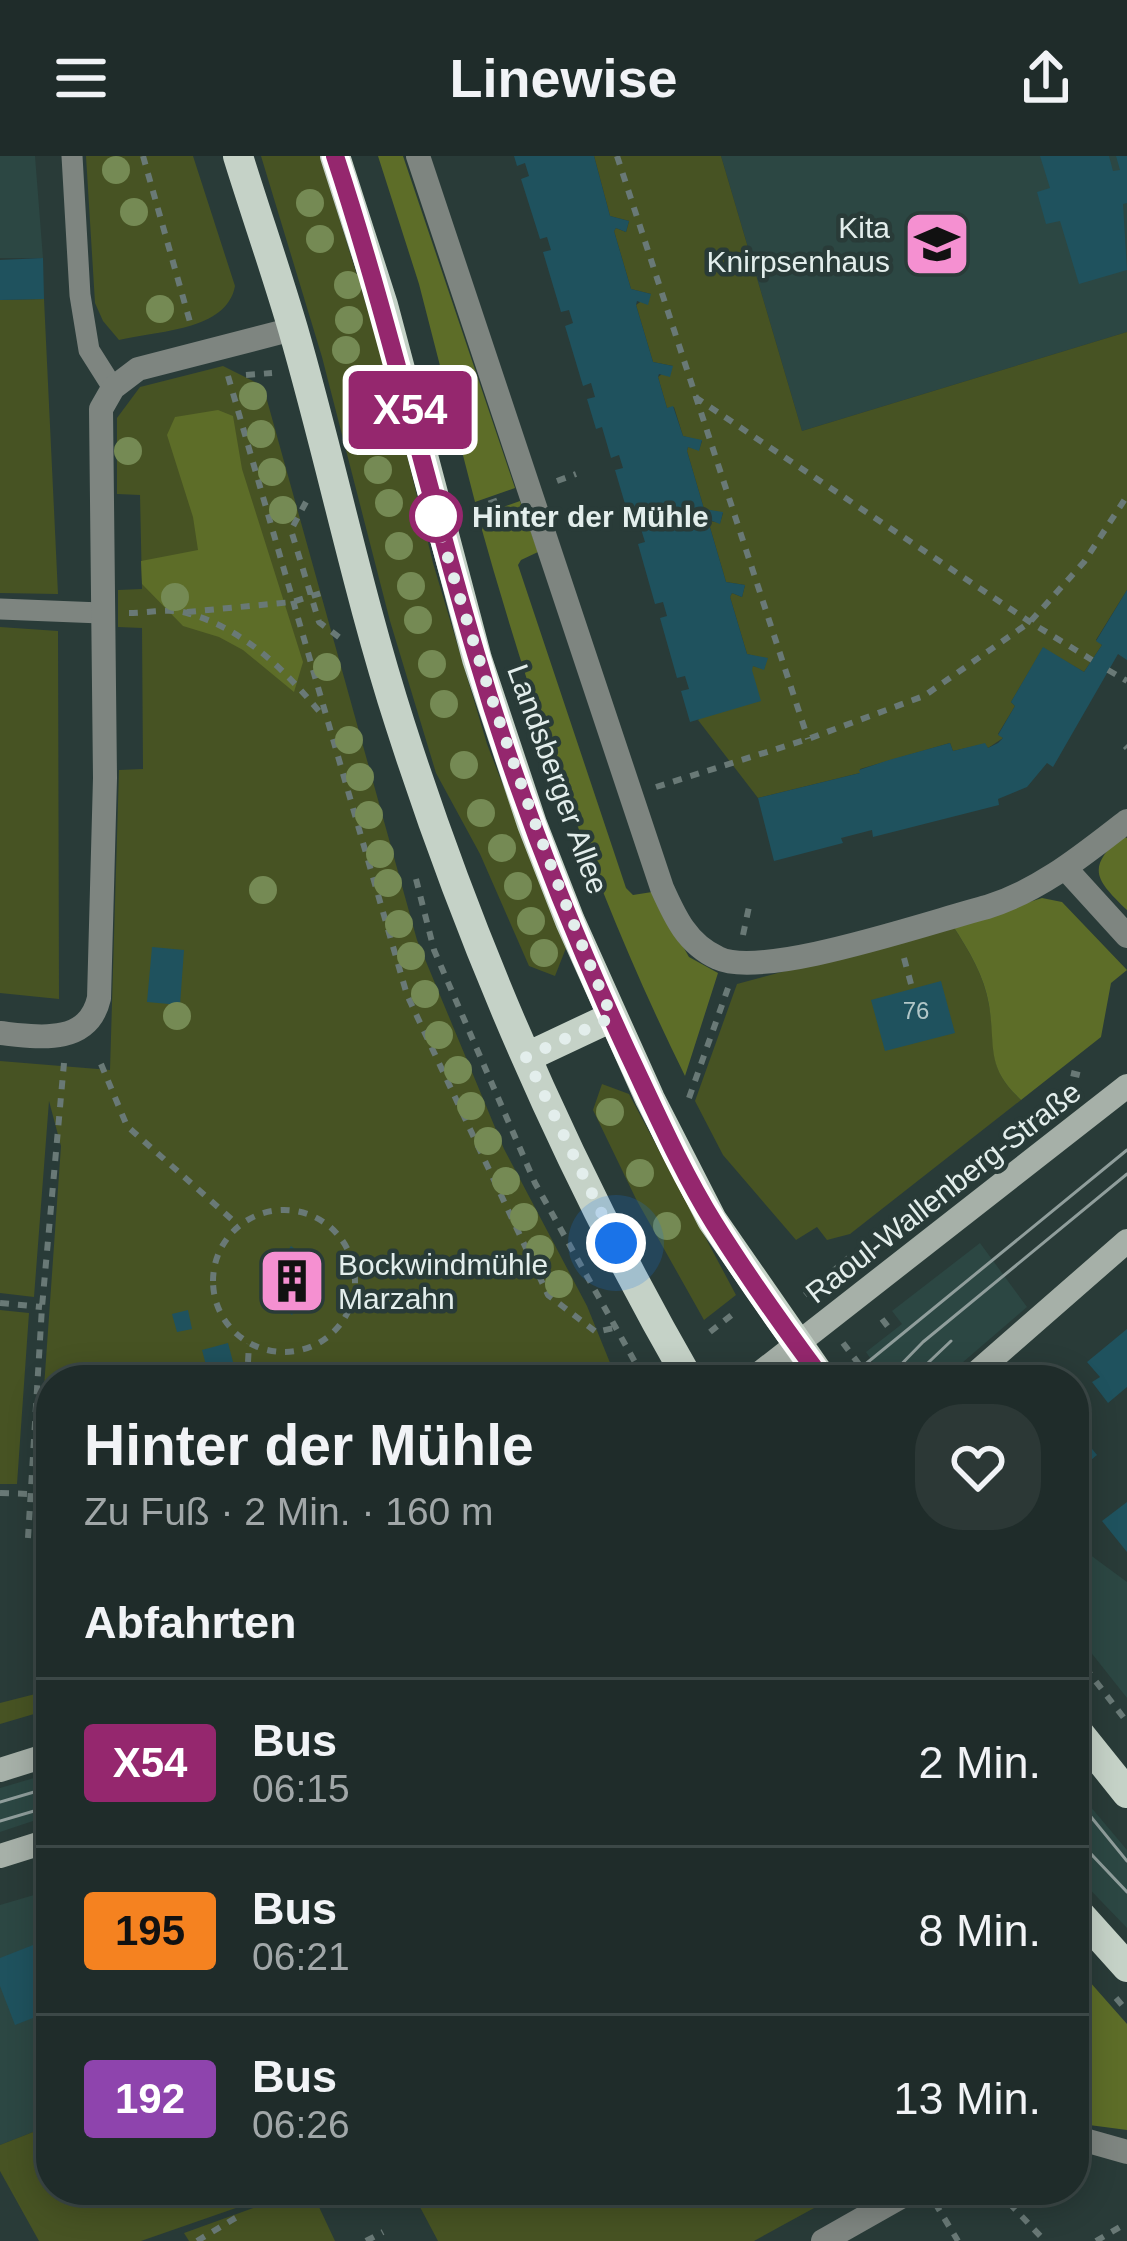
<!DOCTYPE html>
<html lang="de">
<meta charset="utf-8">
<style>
body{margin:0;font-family:Helvetica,sans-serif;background:#2c3836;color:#f1f3f6;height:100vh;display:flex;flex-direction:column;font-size:45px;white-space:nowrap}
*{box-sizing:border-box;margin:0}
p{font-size:39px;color:#a1a7a8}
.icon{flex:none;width:66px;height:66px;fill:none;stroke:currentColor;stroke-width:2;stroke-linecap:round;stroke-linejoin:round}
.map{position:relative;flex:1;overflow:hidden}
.drawer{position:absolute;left:36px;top:1209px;width:1053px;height:840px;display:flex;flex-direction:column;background:#1f2c2a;border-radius:48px;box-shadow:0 6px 30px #0003,0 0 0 3px #3c4847}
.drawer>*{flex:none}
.badge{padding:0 24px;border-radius:9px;font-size:42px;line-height:78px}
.you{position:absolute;width:60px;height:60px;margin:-30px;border:9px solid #fff;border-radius:50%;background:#1a73e8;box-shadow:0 0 0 18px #1a73e833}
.map>.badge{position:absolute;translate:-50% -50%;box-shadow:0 0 0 6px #fff}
h2{padding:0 48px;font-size:45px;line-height:108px}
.round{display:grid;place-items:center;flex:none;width:126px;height:126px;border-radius:48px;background:#2c3836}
.overview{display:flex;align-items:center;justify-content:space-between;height:204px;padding:0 48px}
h1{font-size:57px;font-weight:800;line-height:90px}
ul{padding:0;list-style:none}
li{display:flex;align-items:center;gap:36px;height:168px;padding:0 48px;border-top:3px solid #3c4847}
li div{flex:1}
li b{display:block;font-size:45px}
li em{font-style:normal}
li .badge{min-width:132px;font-weight:700;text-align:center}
header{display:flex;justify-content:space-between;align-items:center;height:156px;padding:0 48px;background:#1f2c2a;font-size:54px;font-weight:800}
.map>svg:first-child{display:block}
.built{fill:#2c4743}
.green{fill:#475323}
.forest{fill:#5d6d28}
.building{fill:#1f525e}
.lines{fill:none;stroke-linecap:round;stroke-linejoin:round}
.path{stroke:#697976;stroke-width:6;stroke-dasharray:9 9;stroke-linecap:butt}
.lane{stroke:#7e8580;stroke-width:21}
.street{stroke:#7e8580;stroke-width:24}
.secondary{stroke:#a6b0a8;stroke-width:24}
.primary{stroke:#c5d2c7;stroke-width:30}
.tram{stroke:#909e9c;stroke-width:3}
.tree{fill:#758a54}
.line-casing{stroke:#fff;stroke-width:27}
.line{stroke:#95276e;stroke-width:18}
.walk{stroke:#e3eeec;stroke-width:12;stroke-dasharray:0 21.6}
.stop-dot{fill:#fff;stroke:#95276e;stroke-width:6}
.labels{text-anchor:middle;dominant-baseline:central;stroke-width:9;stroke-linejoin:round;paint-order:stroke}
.number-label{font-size:24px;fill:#b2c7c8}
.poi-label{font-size:30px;fill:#e3eeec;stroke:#293b38;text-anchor:end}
.stop-label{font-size:30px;font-weight:bold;fill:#e3eeec;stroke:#293b38;text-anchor:start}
.street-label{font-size:30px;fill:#e3eeec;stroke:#293b38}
</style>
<header><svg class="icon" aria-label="menu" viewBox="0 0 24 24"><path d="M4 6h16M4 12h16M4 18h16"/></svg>Linewise<svg class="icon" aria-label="share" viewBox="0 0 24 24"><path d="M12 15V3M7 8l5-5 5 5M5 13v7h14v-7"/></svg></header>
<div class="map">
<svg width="1127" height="2085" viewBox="0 0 1127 2085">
<rect width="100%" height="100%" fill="#293b38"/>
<path class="built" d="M0,0H35L43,102H0Z
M721,0H1127V176L802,275Z
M980,1087L1027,1151L948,1219L938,1207L921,1224H885L866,1196L902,1168L892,1155Z
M1074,1387L1127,1426V1542L1074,1475Z
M51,1617V1659L0,1676V1632Z
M1074,1631L1127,1694V1772L1074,1717Z
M51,1734V1969L0,1989V1749Z"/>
<path class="green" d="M86,0H193L235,130C227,175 156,175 119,184L103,165L95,147Z
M261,0H320L388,220L433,407L487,588L566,792L555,820L529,810L480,698L436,617L390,465L322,201Z
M594,0H721L802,275L1127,176V434L1096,484L1102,489L1084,516L1043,492L1011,546L1015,550L998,578L1003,582L988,592L984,588L953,595L950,587L860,613V617L758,642L698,564L753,510L764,513L767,503L747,498L730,441L732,437L742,441L745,429L726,426L709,368L710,365L720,367L723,357L704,353L687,295L688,291L699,294L702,285L683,280L674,251L667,252L658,221L673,210L653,206L636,149L651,138L631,133L614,75L616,72L626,76L629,65L610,60Z
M44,143L58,438L0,437V144Z
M223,210L257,227L265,237L417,784L504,993L587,1150L617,1224H51V1372L44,1373L41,1345H36L61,990L49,945L34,1141L0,1137V905L110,914L119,614L143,613L142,472L118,471V434L142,433L140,339L117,338V262L140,231Z
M0,471L58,475L59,843L0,837Z
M953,770C969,795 984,819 989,849C997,893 985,910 1021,944L850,1078L827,1084L817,1071L796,1084L723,999L695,945L737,828Z
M602,928L629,938L736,1139L704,1164L636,1043L593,954Z
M0,1154L29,1157L17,1328H0Z
M51,1534V1553L0,1568V1547Z
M51,1969V2034H288L141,2085H39L0,2015V1989Z
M303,2034H311L335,2085H189L184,2077Z
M411,2034H847L754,2085H438Z"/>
<path class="forest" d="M378,0H403L515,332L475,346L419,128Z
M218,254L233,260L242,313L303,506L294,536L243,494L219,481L183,470L142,428L141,405L198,394L193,361L167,279L175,261Z
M520,345L538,396L521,404L518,409L626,732L633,739L652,736L689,801L718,817L685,920C596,740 532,553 478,360Z
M1122,680L1127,682V754C1095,723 1086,712 1122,680Z
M1042,742L1062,746L1127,814L1111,827L1101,881L1021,944C985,910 996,893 989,849C984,819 969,795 953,770Z
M1074,1808L1127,1868V1974L1074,1967Z"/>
<path class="building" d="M514,0H594L610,60L629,65L626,76L616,72L614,75L631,133L651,138L648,149L637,145L636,149L653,206L673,210L670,221L659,218L658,221L667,252L673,250L683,280L702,284L699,295L688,291L687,295L704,353L723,356L720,368L710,364L709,368L726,426L745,429L742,441L732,437L730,441L747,498L768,502L764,514L753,510L752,514L761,545L690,566L681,535L689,533L685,520L677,522L660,462L667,460L663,446L655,448L638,388L645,386L641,373L633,375L615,314L623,312L619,299L611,302L602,271L596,273L587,243L595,241L591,227L583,230L565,170L573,167L569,154L561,156L543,96L551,94L547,81L540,83L521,23L529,20L525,7L517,10Z
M1040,0H1109L1113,15L1120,14L1116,0H1127V47L1123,48L1127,114L1079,128L1060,65L1046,68L1037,36L1050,32Z
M43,102L44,143L0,144V104Z
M1127,434V504L1118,498L1053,611L1047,607L1027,631L998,643L999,649L873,681L872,674L841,682L843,687L774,705L758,642L860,617L859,614L889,604L950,587L953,595L985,587L988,592L998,587L1003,582L998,579L1015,550L1011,546L1043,491L1084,516L1102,489L1096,485Z
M152,791L184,794L180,849L147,846Z
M941,825L955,877L885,895L871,844Z
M291,1090L324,1114L292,1159L259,1136Z
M188,1154L192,1173L177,1176L172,1158Z
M1127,1173V1231L1108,1247L1092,1226L1100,1221L1087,1206Z
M228,1187L237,1221L210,1224L202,1194Z
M1074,1271L1097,1299L1074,1318Z
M1127,1346V1396L1102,1365Z
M51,1782V1855L15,1869L0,1830V1802Z"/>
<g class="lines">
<path class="path" d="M143,0L192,173
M617,0L808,583
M246,219L272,217
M228,220L407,839L548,1139L596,1176L614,1172
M695,241L1030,466L1092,504
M557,325L576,318
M306,346L291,374L319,466L340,482
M472,354L504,342
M187,456L292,446L328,435
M129,457C147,457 170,452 187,457C245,473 286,515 323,560
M1108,514L1127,525
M1125,590L1127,592
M656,631L808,583L924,540L1030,466L1084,406L1127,340
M416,723L434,794L535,1027L645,1224
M743,779L750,746
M904,802L911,828
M101,908L127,970L238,1069
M1071,917L1088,921
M689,942L728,832
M213 1125a71 71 0 1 1 142 0a71 71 0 1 1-142 0Z
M805,1139L879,1076V1069
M0,1147L42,1151
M882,1163L892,1176
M710,1176L738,1154
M843,1187L871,1224
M927,1218L932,1224
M247,1224L249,1188
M0,1337L30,1338
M28,1382L42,1151L64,907
M34,1382L51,1383
M1074,1497L1127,1566
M1116,1842L1127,1855
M997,2034L1045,2085
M935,2047L958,2085
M197,2085L237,2061
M366,2085L383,2076
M1096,2085L1127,2067"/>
<path class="lane" d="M72,0L80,139L89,194L113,232
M0,453L101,457"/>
<path class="street" d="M418,0L662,732C675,761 687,788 718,802C763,824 932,765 987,751C1041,734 1083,699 1127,665
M1066,713L1127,780
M0,877C38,881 88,890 99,842L105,622L101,253L113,232L138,213L293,173
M1074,1981L1127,1996
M823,2085L913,2034"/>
<path class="secondary" d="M751,1224L1127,930
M968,1224L1127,1085
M0,1614L51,1598
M0,1700L51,1684"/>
<path class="primary" d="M238,0C256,58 276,115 293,173C331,304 358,438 400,568C473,795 570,1017 689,1224
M335,0L383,149L477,503L532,668L570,765L650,943L712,1064L823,1224
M527,901L612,861
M1074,1571L1127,1637
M1074,1752L1127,1811"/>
<path class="tram" d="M846,1224L1127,994
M886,1224L923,1186L1127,1018
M910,1224L951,1185
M1074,1640L1127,1705
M0,1646L51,1631
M0,1665L51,1650
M1074,1680L1127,1736"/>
</g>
<g class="tree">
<circle cx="116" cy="14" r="14"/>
<circle cx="310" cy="47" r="14"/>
<circle cx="134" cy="56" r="14"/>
<circle cx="320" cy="83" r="14"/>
<circle cx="348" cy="129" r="14"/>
<circle cx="160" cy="153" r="14"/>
<circle cx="349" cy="164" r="14"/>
<circle cx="346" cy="194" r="14"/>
<circle cx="253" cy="240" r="14"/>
<circle cx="368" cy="273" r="14"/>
<circle cx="261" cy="278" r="14"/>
<circle cx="128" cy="295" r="14"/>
<circle cx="378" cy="314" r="14"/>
<circle cx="272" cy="316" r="14"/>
<circle cx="389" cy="347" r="14"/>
<circle cx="283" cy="354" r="14"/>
<circle cx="399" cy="390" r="14"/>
<circle cx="411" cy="430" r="14"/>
<circle cx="175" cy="441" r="14"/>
<circle cx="418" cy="464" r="14"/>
<circle cx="432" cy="508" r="14"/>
<circle cx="327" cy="511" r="14"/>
<circle cx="444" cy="548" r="14"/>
<circle cx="349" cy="584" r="14"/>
<circle cx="464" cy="609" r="14"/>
<circle cx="360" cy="621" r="14"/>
<circle cx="481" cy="657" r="14"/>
<circle cx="369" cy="659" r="14"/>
<circle cx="502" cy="692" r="14"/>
<circle cx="380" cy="698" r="14"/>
<circle cx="388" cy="727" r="14"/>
<circle cx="518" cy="730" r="14"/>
<circle cx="263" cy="734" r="14"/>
<circle cx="531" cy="765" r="14"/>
<circle cx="399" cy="768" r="14"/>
<circle cx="544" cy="797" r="14"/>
<circle cx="411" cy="800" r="14"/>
<circle cx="425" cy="838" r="14"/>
<circle cx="177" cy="860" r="14"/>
<circle cx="439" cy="879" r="14"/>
<circle cx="458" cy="914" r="14"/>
<circle cx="471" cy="950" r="14"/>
<circle cx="610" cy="956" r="14"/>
<circle cx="488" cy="985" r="14"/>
<circle cx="640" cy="1017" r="14"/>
<circle cx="506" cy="1025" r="14"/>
<circle cx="524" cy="1061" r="14"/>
<circle cx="667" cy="1070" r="14"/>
<circle cx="540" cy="1093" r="14"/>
<circle cx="559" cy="1128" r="14"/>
</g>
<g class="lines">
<g class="line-casing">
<path id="line" d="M335,0C389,164 427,333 476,498C516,635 568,768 628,897C655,954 681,1014 714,1067C748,1121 785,1173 823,1224"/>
</g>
<use href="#line" class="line"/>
<path class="walk" d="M436,360C484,530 542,697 612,861L526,901L616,1087"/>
</g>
<defs>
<g id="school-square" transform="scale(3.45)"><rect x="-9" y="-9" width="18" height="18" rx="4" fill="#f590d1" stroke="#293b38"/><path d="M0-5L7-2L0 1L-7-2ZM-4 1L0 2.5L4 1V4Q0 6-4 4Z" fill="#111"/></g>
<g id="building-square" transform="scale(3.45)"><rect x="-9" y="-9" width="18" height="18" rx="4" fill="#f590d1" stroke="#293b38"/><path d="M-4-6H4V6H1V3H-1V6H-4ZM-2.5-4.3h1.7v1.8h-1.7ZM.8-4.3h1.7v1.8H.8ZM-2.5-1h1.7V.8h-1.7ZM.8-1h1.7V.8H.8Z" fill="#111"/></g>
</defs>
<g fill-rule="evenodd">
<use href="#school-square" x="937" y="88"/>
<use href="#building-square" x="292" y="1125"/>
</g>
<circle class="stop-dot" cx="436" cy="360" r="24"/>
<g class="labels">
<g class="number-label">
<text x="916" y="854">76</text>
</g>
<g class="poi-label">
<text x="890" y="71">Kita<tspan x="890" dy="34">Knirpsenhaus</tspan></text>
<text x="338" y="1108" text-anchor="start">Bockwindmühle<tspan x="338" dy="34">Marzahn</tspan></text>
</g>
<g class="stop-label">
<text x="472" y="360">Hinter der Mühle</text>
</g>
<g class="street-label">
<text transform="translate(558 623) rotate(70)">Landsberger Allee</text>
<text transform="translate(943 1036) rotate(-38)">Raoul-Wallenberg-Straße</text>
</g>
</g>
</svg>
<div class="you" style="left:616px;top:1087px"></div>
<b class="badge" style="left:410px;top:254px;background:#95276e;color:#fff">X54</b>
<section class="drawer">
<div class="overview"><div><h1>Hinter der Mühle</h1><p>Zu Fuß · 2 Min. · 160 m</p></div><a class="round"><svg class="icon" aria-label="heart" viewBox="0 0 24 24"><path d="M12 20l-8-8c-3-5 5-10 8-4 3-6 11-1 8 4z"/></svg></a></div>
<h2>Abfahrten</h2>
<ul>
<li><span class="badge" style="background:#95276e;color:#fff">X54</span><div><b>Bus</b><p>06:15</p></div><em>2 Min.</em></li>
<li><span class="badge" style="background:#f58220;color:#111">195</span><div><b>Bus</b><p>06:21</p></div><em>8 Min.</em></li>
<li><span class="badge" style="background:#8e44ad;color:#fff">192</span><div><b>Bus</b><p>06:26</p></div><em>13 Min.</em></li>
</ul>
</section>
</div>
